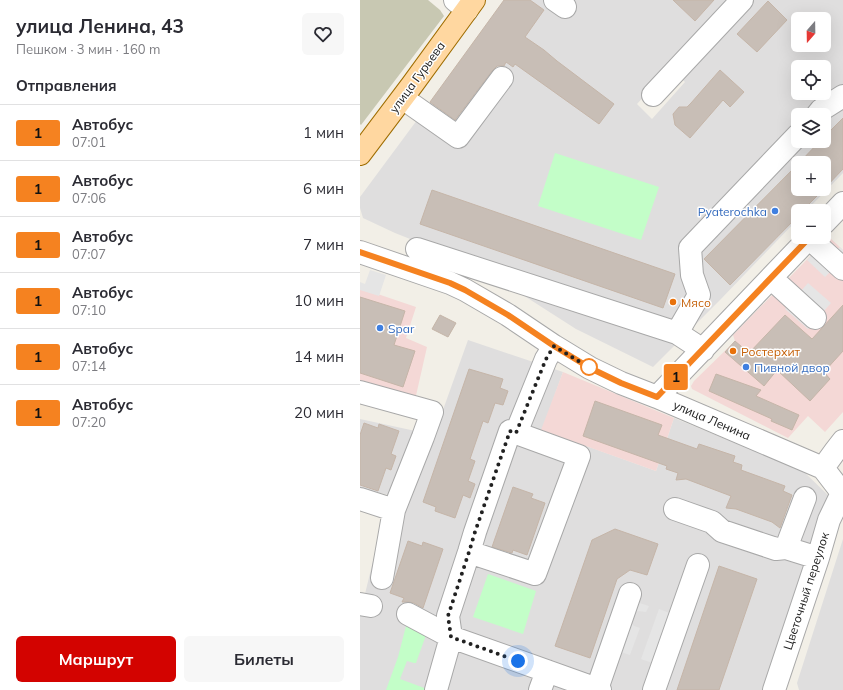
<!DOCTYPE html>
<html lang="ru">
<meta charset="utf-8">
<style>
body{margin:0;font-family:Mulish,sans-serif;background:#f7f7f7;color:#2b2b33;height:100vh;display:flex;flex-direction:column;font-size:15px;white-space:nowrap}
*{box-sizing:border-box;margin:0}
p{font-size:13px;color:#7c7c81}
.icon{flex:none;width:22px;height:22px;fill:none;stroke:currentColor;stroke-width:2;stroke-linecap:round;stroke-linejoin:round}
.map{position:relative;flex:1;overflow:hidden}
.drawer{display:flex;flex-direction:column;background:#fff;width:360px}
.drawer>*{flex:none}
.badge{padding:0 8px;border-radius:3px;font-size:14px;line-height:26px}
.needle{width:26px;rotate:200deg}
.fabs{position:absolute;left:431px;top:12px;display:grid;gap:8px}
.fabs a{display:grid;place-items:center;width:40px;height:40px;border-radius:6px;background:#fff;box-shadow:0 4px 16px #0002;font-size:20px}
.you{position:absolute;width:20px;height:20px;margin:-10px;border:3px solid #fff;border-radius:50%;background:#1a73e8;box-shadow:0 0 0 6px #1a73e833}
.map>.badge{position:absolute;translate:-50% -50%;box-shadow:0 0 0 2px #fff}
h2{padding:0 16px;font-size:15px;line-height:36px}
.round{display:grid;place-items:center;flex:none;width:42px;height:42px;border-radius:6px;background:#f7f7f7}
.headline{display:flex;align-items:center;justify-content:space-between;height:68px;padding:0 16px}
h1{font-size:19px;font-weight:700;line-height:30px}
.button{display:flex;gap:8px;margin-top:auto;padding:8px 16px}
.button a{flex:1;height:46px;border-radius:6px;background:#d30300;color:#fff;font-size:16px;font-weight:700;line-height:46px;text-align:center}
.button a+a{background:#f7f7f7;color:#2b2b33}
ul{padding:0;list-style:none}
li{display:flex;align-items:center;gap:12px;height:56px;padding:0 16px;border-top:1px solid #e1e1e2}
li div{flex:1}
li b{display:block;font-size:15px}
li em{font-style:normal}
li .badge{min-width:44px;font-weight:700;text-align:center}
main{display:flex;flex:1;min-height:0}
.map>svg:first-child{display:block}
.residential{fill:#dfdede;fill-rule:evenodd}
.commercial{fill:#f4d8d6}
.construction{fill:#c8c8b2}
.park{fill:#c3fec8}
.parking{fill:#e5e5e5}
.building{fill:#c8beb6;stroke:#c5b5a8}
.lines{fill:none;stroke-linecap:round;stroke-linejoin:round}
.minor-casing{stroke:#a8a8a8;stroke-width:24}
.major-casing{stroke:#9f6d00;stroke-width:24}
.minor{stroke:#fff;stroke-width:22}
.major{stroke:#ffd7a0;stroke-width:22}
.line-casing{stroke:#fff;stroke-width:9}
.line{stroke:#f58220;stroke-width:6}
.walk{stroke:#212121;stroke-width:4;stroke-dasharray:0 7.2}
.shop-dot{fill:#3f7fe0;stroke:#fff;stroke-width:1.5}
.food-dot{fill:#e8710a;stroke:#fff;stroke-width:1.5}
.stop-dot{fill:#fff;stroke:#f58220;stroke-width:2}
.labels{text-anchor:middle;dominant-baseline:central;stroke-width:3;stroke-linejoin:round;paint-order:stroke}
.street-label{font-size:12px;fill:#212121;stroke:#fff}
.shop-label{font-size:12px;fill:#366cbe;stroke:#fff;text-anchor:start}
.food-label{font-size:12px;fill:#c56008;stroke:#fff;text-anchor:start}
</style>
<main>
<section class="drawer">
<div class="headline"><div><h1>улица Ленина, 43</h1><p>Пешком · 3 мин · 160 m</p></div><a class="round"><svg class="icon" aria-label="heart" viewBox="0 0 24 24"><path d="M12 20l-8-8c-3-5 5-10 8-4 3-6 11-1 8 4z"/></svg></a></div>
<h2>Отправления</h2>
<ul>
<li><span class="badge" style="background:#f58220;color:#111">1</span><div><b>Автобус</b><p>07:01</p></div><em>1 мин</em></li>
<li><span class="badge" style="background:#f58220;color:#111">1</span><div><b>Автобус</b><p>07:06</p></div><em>6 мин</em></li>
<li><span class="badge" style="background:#f58220;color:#111">1</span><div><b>Автобус</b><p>07:07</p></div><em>7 мин</em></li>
<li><span class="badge" style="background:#f58220;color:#111">1</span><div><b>Автобус</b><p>07:10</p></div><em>10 мин</em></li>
<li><span class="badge" style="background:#f58220;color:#111">1</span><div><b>Автобус</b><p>07:14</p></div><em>14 мин</em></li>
<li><span class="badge" style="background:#f58220;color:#111">1</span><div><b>Автобус</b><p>07:20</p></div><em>20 мин</em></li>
</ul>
<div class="button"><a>Маршрут</a><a>Билеты</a></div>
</section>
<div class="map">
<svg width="483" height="690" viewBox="0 0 483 690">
<rect width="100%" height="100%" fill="#f2efe7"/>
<path class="residential" d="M146,0H373L277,104L292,119L325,82L318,75L389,0H483V173L446,211H438V219L360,300L293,367L216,329L116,265L35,233L3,218L0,208V197ZM438,19H464V45H438ZM438,67H464V93H438ZM438,115H464V141H438ZM438,163H464V189H438Z
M108,340L203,372L182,430L296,471L314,418L442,470L470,497L402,690H0V593L5,594L29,495L0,488V419L74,435Z
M483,539V690H439L437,683Z"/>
<path class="commercial" d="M469,237L483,250V412L465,432L448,416L428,438L332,389L331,386L334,381L375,341L373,335Z
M0,288L56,307L46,338L67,347L55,400L0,382Z
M203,372L314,418L296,471L181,430Z"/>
<path class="construction" d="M0,0H68L80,10L84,16L1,125L0,124Z"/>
<path class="park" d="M195,153L299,187L281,240L178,206Z
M128,574L176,591L163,634L113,617Z
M46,626L65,633L66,635L56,663H54L47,661L40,679L67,689V690H26L38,657Z"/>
<path class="parking" d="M465,241L476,251L480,247L483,250V279L473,269L465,277L447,260Z
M10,270L26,275L19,296L0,290V282L5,284Z
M448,283L471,303L448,329L425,309Z
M273,601L289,606L286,612L278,611L271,615L270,621L274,626L280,628L270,655L255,650Z
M299,609L312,614L295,664L281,659Z"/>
<path class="building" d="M144,0H170L184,10L165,37L184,50L197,61L254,104L239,124L155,64L153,67L146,62L144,66H137L132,71L95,120L70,102Z
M313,0H354L335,21Z
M408,1L427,20L397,52L377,34Z
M360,70L384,92L370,107L363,100L330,138L315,125L313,114L319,107H327L331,103Z
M483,118V169L464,189V163H439L460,141H464V137Z
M438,164V189H464L442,211H438V216L370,285L344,259Z
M72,190L315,274L303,308L60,224Z
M0,297L45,311L34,345L55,351L43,387L0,373Z
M483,305V351L464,372L470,379L450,401L417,370L404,386L365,352L375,341L389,353L425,315L452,339Z
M80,315L96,323L88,337L72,329Z
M109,369L143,379L140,388L148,391L143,405L135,403L128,423L123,421L110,459L115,461L108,481L115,484L110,498L103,495L95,518L75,511L76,507L63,502Z
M356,374L401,390L396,396L439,415L432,430L411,421L412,419L349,391Z
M235,401L302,425L298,435L337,449L339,444L375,456L373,462L382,465L381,470L425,486L423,491L432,495L420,528L412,522L376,509L366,508L371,496L326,479L316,480L318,473L306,469L307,466L223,436Z
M4,423L18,428L19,424L39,431L31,454L36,456L31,470L26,468L18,491L0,485V435Z
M153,487L173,494L171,498L185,503L167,555L153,550L152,553L132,547Z
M255,529L298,544L287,575L270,570L257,579L230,658L195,646L232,540Z
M48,541L62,546L63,542L83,549L63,608L54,603L48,602H42L44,598L30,593Z
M359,566L397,579L359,690H317Z"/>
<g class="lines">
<g class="minor-casing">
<path id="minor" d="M95,0L107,10
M195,0L205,7
M293,95L382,0
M51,104L98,137L142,78
M457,115L461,110L483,96
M464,223L483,203
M449,238L483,269
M57,249L317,333L343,350
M0,252L90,283L105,290L148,315L194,346L230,368L261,383L297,397L463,468L483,494
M411,278L455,318
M317,333L339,295L332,275L330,248L438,135
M0,392L72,412L63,437L34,510L22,578
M297,397L450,237
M463,468L476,450L483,441
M445,498L426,548L458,558
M0,499L34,510
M315,509L352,522L362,531L416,549L426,548
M109,552L175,574L219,456L156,433
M0,604L11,606
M48,614L91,637L240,690
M237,689L270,594
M76,690L91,637L88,616L109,552L115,532L150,431L156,433L186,359L194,346
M180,690L187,671
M294,690L338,565
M414,690L458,558L469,520L482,493"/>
</g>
<g class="major-casing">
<path id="major" d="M0,154L52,85L114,0"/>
</g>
<use href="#minor" class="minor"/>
<use href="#major" class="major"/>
</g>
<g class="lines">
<g class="line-casing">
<path id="line" d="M0,252L90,283L105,290L148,315L194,346L230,368L261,383L297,397L450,237"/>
</g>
<use href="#line" class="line"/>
<path class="walk" d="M158,661L91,637L88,616L109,552L115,532L150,431L156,433L186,359L194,346L230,368L229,367"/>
</g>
<g class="shop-dot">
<circle cx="415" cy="211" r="4"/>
<circle cx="20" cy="328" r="4"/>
<circle cx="386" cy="367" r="4"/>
</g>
<g class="food-dot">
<circle cx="313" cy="302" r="4"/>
<circle cx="373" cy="351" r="4"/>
</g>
<circle class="stop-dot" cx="229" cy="367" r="8"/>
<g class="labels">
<g class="street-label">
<text transform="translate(57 77) rotate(-54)">улица Гурьева</text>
<text transform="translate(352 420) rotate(23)">улица Ленина</text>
<text transform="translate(446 591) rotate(-72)">Цветочный переулок</text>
</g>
<g class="shop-label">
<text x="407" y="211" text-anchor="end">Pyaterochka</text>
<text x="28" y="328">Spar</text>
<text x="394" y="367">Пивной двор</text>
</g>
<g class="food-label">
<text x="321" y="302">Мясо</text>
<text x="381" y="351">Ростерхит</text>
</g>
</g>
</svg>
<div class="fabs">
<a><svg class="needle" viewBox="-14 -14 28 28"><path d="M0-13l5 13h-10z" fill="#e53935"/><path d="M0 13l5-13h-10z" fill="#7c7c81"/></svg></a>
<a><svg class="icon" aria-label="locate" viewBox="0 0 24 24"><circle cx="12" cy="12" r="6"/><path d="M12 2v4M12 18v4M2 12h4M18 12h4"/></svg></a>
<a><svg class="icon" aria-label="layers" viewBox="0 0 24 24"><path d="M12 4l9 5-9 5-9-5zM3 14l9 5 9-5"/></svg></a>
<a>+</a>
<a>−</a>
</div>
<div class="you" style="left:158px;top:661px"></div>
<b class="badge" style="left:316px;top:377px;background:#f58220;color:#111">1</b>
</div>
</main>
